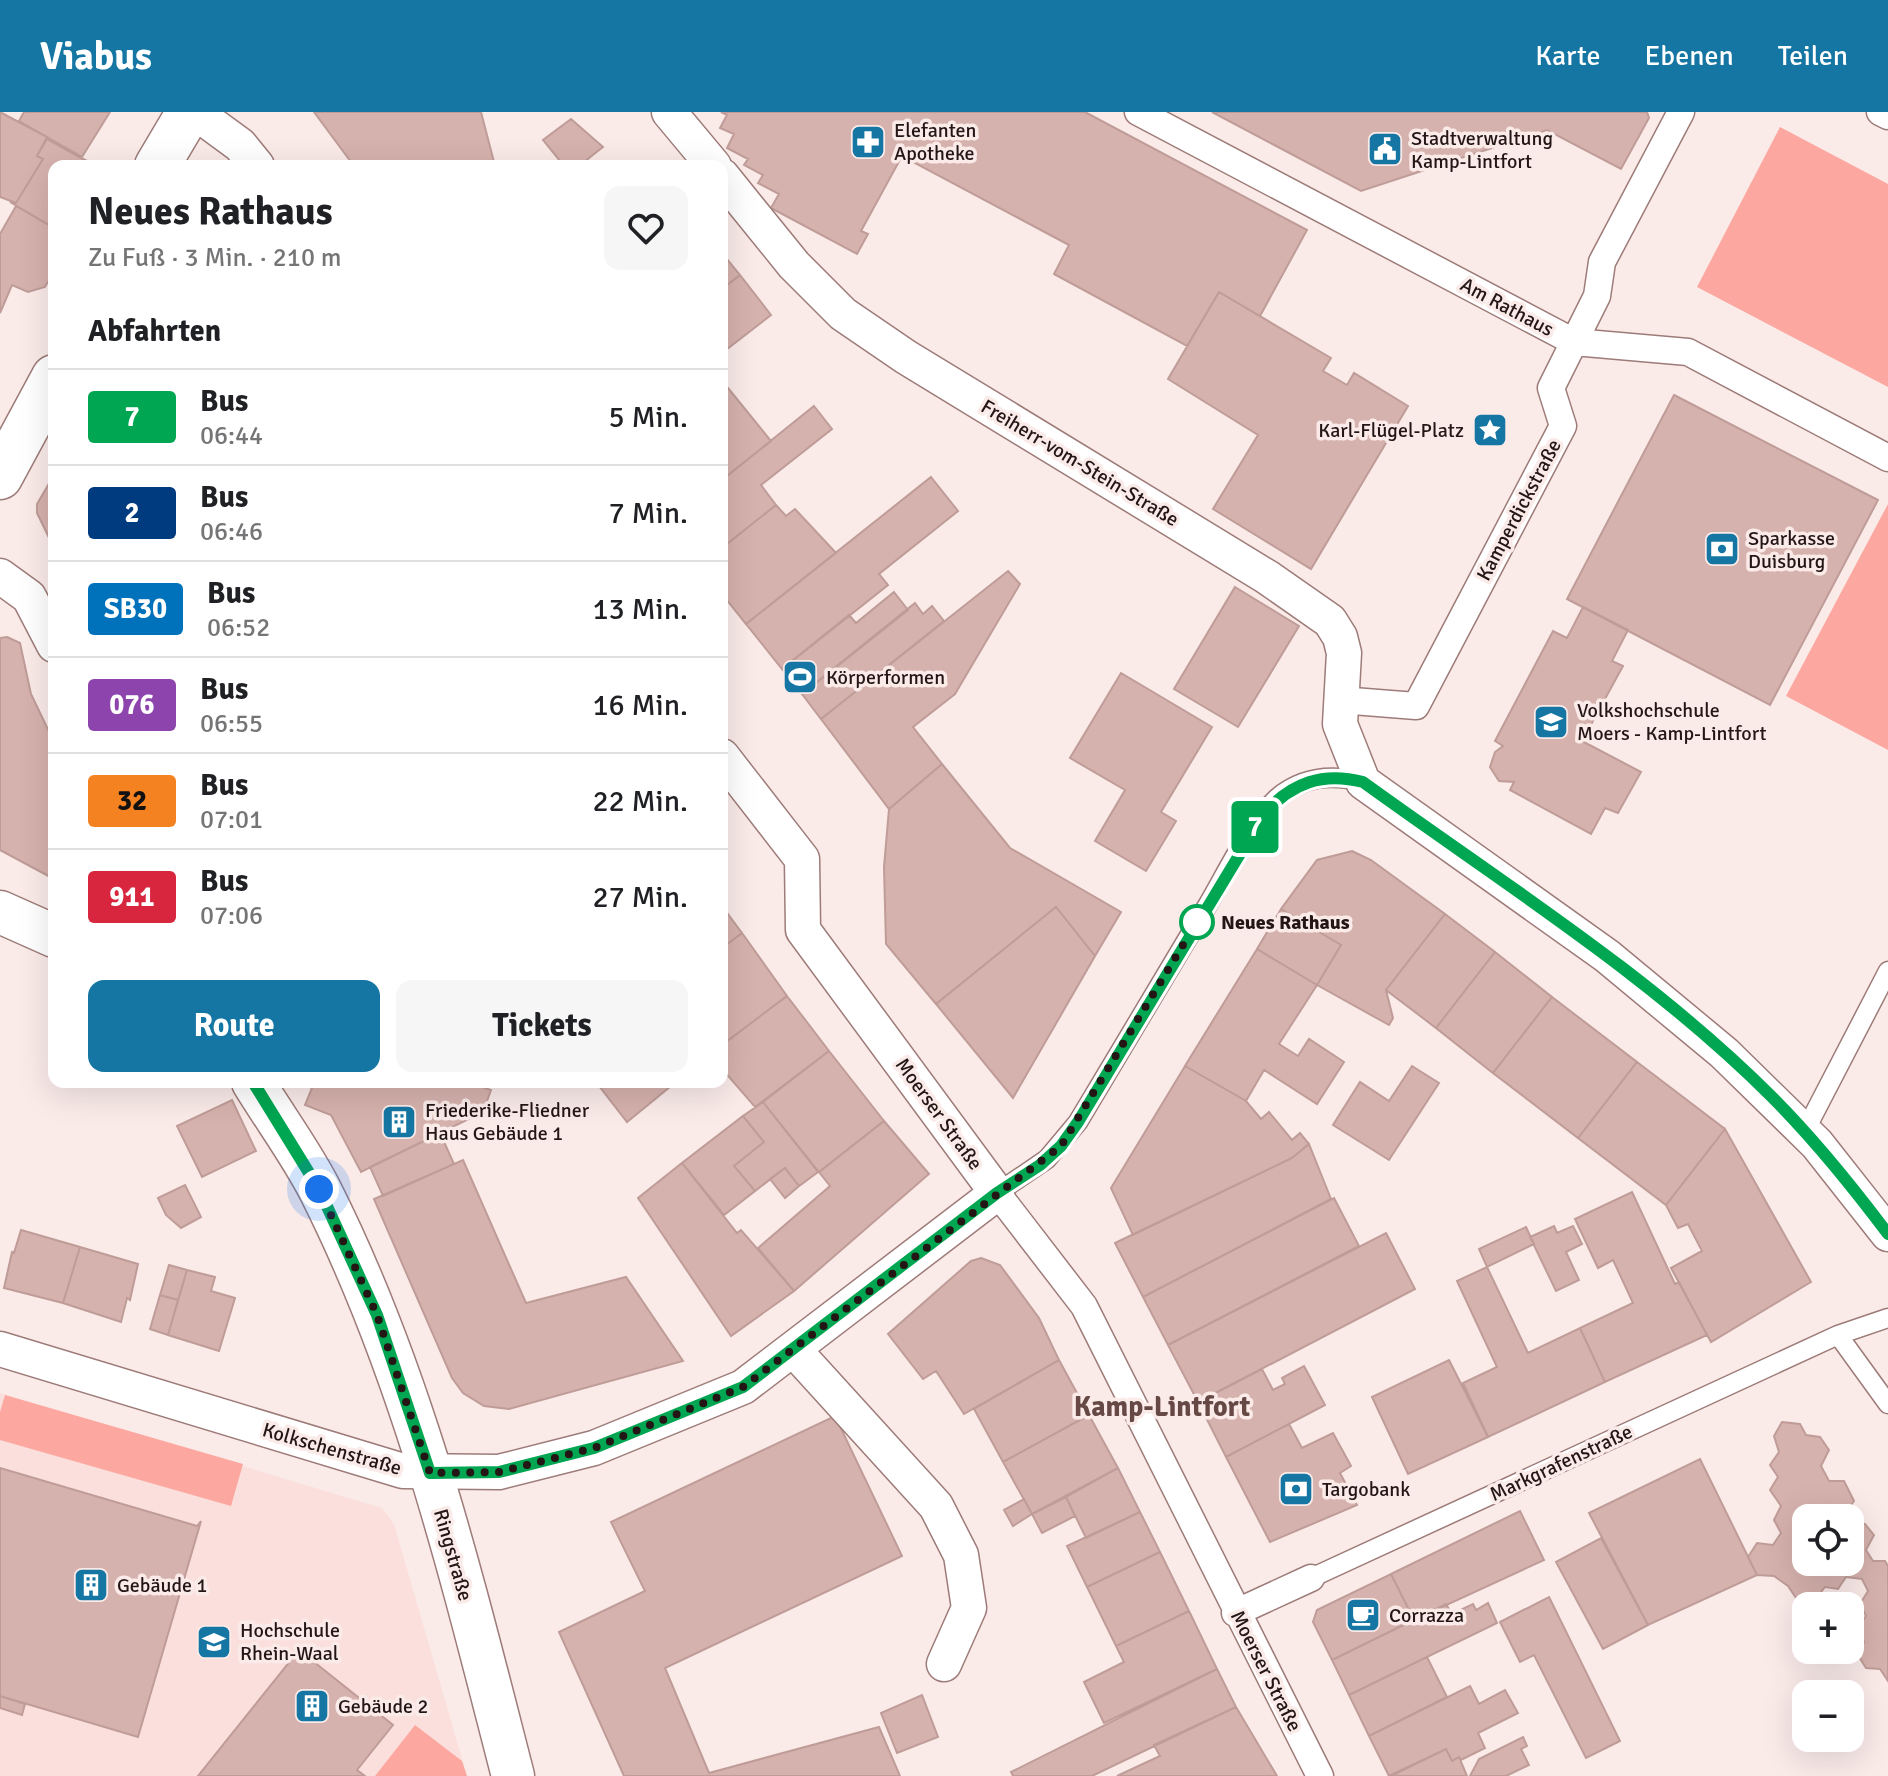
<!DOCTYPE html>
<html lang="de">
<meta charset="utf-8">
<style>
body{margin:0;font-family:Signika,sans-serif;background:#f6f6f6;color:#202124;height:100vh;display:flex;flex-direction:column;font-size:30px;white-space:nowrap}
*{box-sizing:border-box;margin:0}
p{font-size:26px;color:#757577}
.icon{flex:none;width:44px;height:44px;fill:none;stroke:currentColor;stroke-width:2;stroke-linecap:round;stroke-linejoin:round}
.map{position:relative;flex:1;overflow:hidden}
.drawer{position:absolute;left:48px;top:48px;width:680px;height:928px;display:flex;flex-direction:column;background:#fff;border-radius:16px;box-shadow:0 8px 32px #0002}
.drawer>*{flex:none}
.badge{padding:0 16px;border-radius:6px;font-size:28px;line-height:52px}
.fabs{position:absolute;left:1792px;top:1392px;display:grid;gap:16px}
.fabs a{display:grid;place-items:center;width:72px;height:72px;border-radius:16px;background:#fff;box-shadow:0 8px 32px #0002;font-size:40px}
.you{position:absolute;width:40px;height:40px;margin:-20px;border:6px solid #fff;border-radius:50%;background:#1a73e8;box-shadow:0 0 0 12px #1a73e833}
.map>.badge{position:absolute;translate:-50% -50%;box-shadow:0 0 0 4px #fff}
h2{padding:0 40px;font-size:30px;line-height:72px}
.round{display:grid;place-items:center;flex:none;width:84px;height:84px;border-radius:16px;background:#f6f6f6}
.summary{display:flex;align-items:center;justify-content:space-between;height:136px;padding:0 40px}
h1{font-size:38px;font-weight:800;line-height:60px}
.primary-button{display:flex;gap:16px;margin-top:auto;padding:16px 40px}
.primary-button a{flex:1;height:92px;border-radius:16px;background:#1576a3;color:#fff;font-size:32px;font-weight:800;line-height:92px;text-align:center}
.primary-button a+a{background:#f6f6f6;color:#202124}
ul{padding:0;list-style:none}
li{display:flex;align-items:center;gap:24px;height:96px;padding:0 40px;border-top:2px solid #e0e0e0}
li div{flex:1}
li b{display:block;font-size:30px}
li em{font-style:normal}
li .badge{min-width:88px;font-weight:700;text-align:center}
header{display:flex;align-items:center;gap:48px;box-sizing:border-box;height:112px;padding:0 40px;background:#1576a3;color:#fff}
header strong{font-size:38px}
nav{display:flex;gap:44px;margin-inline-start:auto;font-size:28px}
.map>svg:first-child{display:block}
.built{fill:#fbdfdc}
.green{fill:#fca79f}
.building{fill:#d6b2ae;stroke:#bf9c98;stroke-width:2;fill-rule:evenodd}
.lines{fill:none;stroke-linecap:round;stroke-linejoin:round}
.service-casing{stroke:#9d7b78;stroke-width:21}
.pedestrian-casing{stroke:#9d7b78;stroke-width:29}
.minor-casing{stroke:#9d7b78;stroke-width:37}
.tertiary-casing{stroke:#9d7b78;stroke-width:45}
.secondary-casing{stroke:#9d7b78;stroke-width:47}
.service{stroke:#fff;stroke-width:18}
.pedestrian{stroke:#fff;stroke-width:26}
.minor{stroke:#fff;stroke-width:34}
.tertiary{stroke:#fff;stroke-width:42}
.secondary{stroke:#fff;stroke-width:44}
.line-casing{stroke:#fff;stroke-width:18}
.line{stroke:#00a651;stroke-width:12}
.walk{stroke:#231615;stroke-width:8;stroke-dasharray:0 14.4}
.stop-dot{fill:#fff;stroke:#00a651;stroke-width:4}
.labels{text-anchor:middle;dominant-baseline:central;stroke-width:7;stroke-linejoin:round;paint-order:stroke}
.poi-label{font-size:20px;fill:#231615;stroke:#faebe9;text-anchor:start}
.street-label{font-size:20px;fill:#231615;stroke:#faebe9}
.stop-label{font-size:20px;font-weight:bold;fill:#231615;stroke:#faebe9;text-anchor:start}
.district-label{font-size:28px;font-weight:bold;fill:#664845;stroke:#faebe9}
</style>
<header>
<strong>Viabus</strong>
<nav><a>Karte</a><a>Ebenen</a><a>Teilen</a></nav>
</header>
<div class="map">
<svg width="1888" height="1664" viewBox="0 0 1888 1664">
<rect width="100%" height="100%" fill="#faebe9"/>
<path class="built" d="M0,1281L382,1396L394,1412L467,1664H0Z"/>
<path class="green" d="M1780,15L1888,72V275L1697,175Z
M1888,392V638L1786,584Z
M5,1283L243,1352L231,1394L0,1328V1300Z
M415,1613L462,1649L467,1664H375Z"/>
<path class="building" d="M0,0L47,25L37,44L43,47L16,91L0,85Z
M24,0H110L82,45L19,9Z
M314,0H481L495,54H354Z
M721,0H1085L1307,118L1260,204L1219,180L1187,234L1054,162L1069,133L902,44L861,119L868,122L857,142L771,96L779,82L758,71L763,63L744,53L748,47L727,36L734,22L720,16L727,3Z
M1212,0H1647L1649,6L1621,57L1547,18L1361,79Z
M571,7L603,35L579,54H564L543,28Z
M47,27L96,54H54V116L10,90L16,91L43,47L37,44Z
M16,94L54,116V159L45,175L28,180L12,173L0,201V122Z
M722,141L740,163L722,177Z
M740,163L771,203L722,241V177Z
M1219,180L1331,246L1323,259L1347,273L1354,261L1408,294L1311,457L1213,397L1258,323L1168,267Z
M728,276L771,329L722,368V280Z
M1674,283L1878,388L1770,593L1567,487Z
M814,294L832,317L761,373L776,393L722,436V368Z
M54,363V436L37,401V392Z
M931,365L958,399L879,462L888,473L782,557L746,512Z
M776,393L786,404L795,397L836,441L746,512L722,482V436Z
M1008,459L1020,472L955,582L913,615L942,652L889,697L821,607Z
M1235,475L1299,514L1238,615L1174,577Z
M894,480L908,498L802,582L782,557L849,503L856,511Z
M915,491L923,502L932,494L944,509L821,607L802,582Z
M1583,495L1628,518L1612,549L1623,554L1582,629L1641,660L1618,701L1605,696L1591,722L1510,678L1514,670L1499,669L1490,655L1495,640L1503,634L1495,629L1553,519L1567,526Z
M7,525L20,531L31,582L54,630V767L0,738V526Z
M1121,561L1212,615L1161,700L1176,709L1146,759L1095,729L1125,678L1070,646Z
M942,652L1010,736L1121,800L1095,844L1056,795L936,892L886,832L884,755L889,697Z
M1352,739L1371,748L1445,802L1386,878L1393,906L1389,913L1317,873L1341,833L1281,797L1317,748Z
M722,794L742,821L722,836Z
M1056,795L1095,844L1013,986L936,892Z
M1281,797L1341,833L1317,873L1257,837Z
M1445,802L1495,840L1436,916L1386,878Z
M742,821L787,884L722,933V836Z
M1257,837L1317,873L1279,932L1298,944L1309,927L1344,950L1317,992L1264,958L1246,989L1185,954Z
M1495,840L1552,885L1493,961L1436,916Z
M787,884L829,939L755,995L722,957V933Z
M1552,885L1637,950L1578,1026L1493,961Z
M829,939L884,1009L819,1060L763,990Z
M1637,950L1725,1017L1666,1093L1578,1026Z
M1185,954L1246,989L1261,1007L1269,1000L1292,1028L1300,1021L1309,1032L1292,1046L1133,1123L1111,1076Z
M1412,954L1439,971L1389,1048L1333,1013L1360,970L1389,989Z
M296,970H468L491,978L483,1000L361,1060L331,1003L305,993L312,976Z
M596,970H676L627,1010Z
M232,988L256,1039L202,1065L177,1014Z
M763,990L818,1060L799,1074L785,1056L755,1079L734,1054L764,1030L743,1004Z
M743,1004L764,1030L734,1054L755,1079L724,1103L682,1051Z
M884,1009L929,1062L794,1179L758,1136L830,1074L819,1060Z
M1725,1017L1811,1170L1711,1230L1671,1156L1702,1139L1688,1112L1678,1116L1666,1093Z
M440,1021L454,1052L383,1084L370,1055Z
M1309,1032L1331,1087L1143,1185L1115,1131L1292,1046Z
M463,1048L526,1191L626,1165L683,1249L509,1297L484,1294L463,1281L452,1266L374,1087Z
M682,1051L737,1121L741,1118L794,1179L731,1224L638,1086Z
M785,1056L799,1074L785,1086L770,1067Z
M185,1073L201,1105L181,1116L166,1103L158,1086Z
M1632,1080L1675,1172L1679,1170L1707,1223L1605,1270L1580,1216L1633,1191L1613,1148L1598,1156L1575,1107Z
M1334,1086L1359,1134L1168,1233L1143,1185Z
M1554,1114L1557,1121L1573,1114L1582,1132L1566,1140L1579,1168L1556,1179L1530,1125Z
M1526,1115L1534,1132L1487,1155L1479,1137Z
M21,1118L80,1135L63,1191L4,1176L12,1140L14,1141Z
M1386,1121L1415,1177L1198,1290L1168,1233Z
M80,1135L138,1152L130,1188L127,1186L121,1210L63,1191Z
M981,1146L1000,1153L1039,1206L1059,1248L964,1302L936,1259L923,1267L888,1222L971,1149Z
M169,1153L187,1158L178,1188L160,1183Z
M1487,1155L1528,1241L1580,1216L1605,1270L1488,1325L1463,1271L1497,1255L1457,1169Z
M187,1158L215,1165L211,1179L235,1186L219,1239L168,1223Z
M160,1183L178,1188L168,1223L150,1217Z
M1059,1248L1089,1303L1003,1350L974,1297Z
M1449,1248L1488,1325L1408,1362L1372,1285Z
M1304,1254L1325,1293L1226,1345L1198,1290L1262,1257L1273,1278L1285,1272L1282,1266Z
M1089,1303L1118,1356L1032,1402L1003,1350Z
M835,1304L902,1444L665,1556L709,1661L879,1615L900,1664H624L559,1520L645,1479L611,1410Z
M1782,1310L1800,1312L1806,1323L1820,1325L1829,1338L1821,1354L1829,1369H1844L1854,1389L1847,1399L1854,1411L1865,1412L1874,1423L1866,1438L1873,1449H1885L1888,1454V1569L1880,1557L1866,1556L1856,1540L1864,1530L1858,1515L1866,1504L1860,1492L1868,1479L1862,1467L1846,1465L1838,1477L1825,1475L1815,1488L1798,1489L1788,1474L1774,1464L1757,1463L1748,1445L1757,1431L1773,1433L1781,1421L1774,1408L1781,1394L1770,1378L1778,1365L1770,1353L1779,1340L1774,1324ZM1806,1406H1850V1450H1806Z
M1289,1312L1302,1336L1333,1321L1351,1354L1340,1361L1357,1393L1270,1430L1226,1345Z
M1700,1347L1757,1463L1648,1513L1589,1401Z
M0,1356L197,1414L201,1409L138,1625L0,1584Z
M1118,1356L1140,1400L1086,1426L1066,1385Z
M1066,1385L1075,1404L1042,1421L1032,1402Z
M1024,1387L1032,1402L1013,1414L1004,1398Z
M1520,1399L1544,1448L1414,1508L1391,1462Z
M1140,1400L1160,1440L1087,1475L1067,1434Z
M1601,1426L1648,1513L1603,1537L1556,1450Z
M1160,1440L1189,1499L1116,1534L1087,1475Z
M1391,1462L1414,1508L1332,1548L1313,1510L1317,1498Z
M1549,1485L1620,1629L1586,1646L1534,1543L1520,1550L1500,1510Z
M1488,1491L1497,1511L1349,1583L1332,1548L1446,1492L1452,1502L1473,1492L1476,1498Z
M1189,1499L1217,1557L1104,1611L1084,1570L1124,1550L1116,1534Z
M299,1538L393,1613L357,1658L365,1664H198Z
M1427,1545L1447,1585L1369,1624L1349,1583Z
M1217,1557L1236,1595L1092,1664H1013L1011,1660Z
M1470,1574L1479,1592L1505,1578L1518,1601L1478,1621L1485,1636L1461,1648L1459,1645L1452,1649L1446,1637L1389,1664L1369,1624Z
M922,1583L938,1625L897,1641L881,1601Z
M0,1584L25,1592L22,1603L0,1596Z
M1236,1595L1277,1664H1117L1160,1644L1154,1633Z
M1523,1625L1527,1634L1521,1637L1529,1653L1506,1664H1470L1479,1647Z
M1446,1637L1452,1649L1459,1645L1467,1664H1391Z"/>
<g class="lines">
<g class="service-casing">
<path id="service" d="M1805,1019L1888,859
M997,1081L1047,1047L1078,1010C1121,938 1164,866 1207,794C1226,762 1250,711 1277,686C1303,664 1332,662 1363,670
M1838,1223L1888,1292
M1311,1466L1838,1223L1888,1206"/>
</g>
<g class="pedestrian-casing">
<path id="pedestrian" d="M1138,0L1574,230L1688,240L1888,346
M1880,0L1888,4
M1340,588L1416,594L1563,314L1551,276L1597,184L1602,150L1681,0
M997,1081L1084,1194L1320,1664
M1235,1501L1311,1466"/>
</g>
<g class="minor-casing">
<path id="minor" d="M195,0L240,33L257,54
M669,0L714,54
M722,64L794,153L843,202L906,245L1267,465L1330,509L1340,525L1344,541L1340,612L1363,670L1607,844L1724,941L1817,1032L1888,1122
M0,464L29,485L54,533
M0,1237L403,1359L499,1360L594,1336L743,1275L997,1081L803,818L802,747L722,644
M794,1238L936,1394L961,1443L969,1496L944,1552"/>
</g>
<g class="tertiary-casing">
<path id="tertiary" d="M0,800L54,824
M253,970C275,1006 301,1041 320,1078C413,1262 462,1466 513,1664"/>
</g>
<g class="secondary-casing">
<path id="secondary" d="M157,54L189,0
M0,365L54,265"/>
</g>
<use href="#service" class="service"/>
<use href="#pedestrian" class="pedestrian"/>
<use href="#minor" class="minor"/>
<use href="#tertiary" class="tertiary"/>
<use href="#secondary" class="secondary"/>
</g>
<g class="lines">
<g class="line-casing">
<path id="line" d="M253,970L319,1077L377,1203L430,1361L499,1360L594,1336L743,1275L997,1081L1040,1053L1061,1034L1078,1010L1264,702C1292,670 1323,660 1363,670C1501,770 1650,863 1771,984C1814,1027 1852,1074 1888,1122"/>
</g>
<use href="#line" class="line"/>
<path class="walk" d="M319,1077L377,1203L430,1361L499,1360L594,1336L743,1275L1061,1034L1197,810"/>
</g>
<defs>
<g id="pharmacy-square" transform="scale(1.8)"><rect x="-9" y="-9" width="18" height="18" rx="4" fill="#1576a3" stroke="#faebe9"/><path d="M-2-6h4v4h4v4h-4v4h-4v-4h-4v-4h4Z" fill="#fff"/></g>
<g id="civic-square" transform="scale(1.8)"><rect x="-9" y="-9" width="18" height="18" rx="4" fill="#1576a3" stroke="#faebe9"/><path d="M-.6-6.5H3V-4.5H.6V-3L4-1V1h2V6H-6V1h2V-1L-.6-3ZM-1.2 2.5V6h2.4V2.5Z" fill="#fff"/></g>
<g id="sight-square" transform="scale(1.8)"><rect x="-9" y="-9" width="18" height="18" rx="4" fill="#1576a3" stroke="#faebe9"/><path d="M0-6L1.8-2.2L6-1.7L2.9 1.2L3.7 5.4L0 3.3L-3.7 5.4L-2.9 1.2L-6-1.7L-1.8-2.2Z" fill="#fff"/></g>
<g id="bank-square" transform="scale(1.8)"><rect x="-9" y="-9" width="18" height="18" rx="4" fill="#1576a3" stroke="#faebe9"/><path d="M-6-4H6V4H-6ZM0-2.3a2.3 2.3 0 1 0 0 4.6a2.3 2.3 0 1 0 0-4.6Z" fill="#fff"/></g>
<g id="stadium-square" transform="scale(1.8)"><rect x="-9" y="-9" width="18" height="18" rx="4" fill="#1576a3" stroke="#faebe9"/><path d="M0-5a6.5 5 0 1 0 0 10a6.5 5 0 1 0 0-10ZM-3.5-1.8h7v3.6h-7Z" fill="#fff"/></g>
<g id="university-square" transform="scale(1.8)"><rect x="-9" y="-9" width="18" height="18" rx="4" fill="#1576a3" stroke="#faebe9"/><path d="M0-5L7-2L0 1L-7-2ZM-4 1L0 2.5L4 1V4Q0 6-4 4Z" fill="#fff"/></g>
<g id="building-square" transform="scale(1.8)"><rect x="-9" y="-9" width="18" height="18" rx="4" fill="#1576a3" stroke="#faebe9"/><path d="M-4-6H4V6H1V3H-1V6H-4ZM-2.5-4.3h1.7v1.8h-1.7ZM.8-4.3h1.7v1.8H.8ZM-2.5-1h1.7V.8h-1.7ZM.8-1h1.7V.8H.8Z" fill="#fff"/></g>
<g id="cafe-square" transform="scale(1.8)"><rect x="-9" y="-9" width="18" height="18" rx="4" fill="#1576a3" stroke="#faebe9"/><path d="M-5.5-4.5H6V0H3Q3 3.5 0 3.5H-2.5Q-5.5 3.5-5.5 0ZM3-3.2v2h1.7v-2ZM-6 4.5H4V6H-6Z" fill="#fff"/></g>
</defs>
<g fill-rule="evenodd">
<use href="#pharmacy-square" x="868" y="30"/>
<use href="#civic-square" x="1385" y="37"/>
<use href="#sight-square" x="1490" y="318"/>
<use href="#bank-square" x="1722" y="437"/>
<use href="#stadium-square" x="800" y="565"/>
<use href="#university-square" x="1551" y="610"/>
<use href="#building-square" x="399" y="1010"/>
<use href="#bank-square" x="1296" y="1377"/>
<use href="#building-square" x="91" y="1473"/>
<use href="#cafe-square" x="1363" y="1503"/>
<use href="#university-square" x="214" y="1530"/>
<use href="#building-square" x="312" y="1594"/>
</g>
<circle class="stop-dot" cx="1197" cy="810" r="16"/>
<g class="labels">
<g class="poi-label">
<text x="894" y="18">Elefanten<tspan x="894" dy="23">Apotheke</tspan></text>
<text x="1411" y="26">Stadtverwaltung<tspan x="1411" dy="23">Kamp-Lintfort</tspan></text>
<text x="1464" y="318" text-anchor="end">Karl-Flügel-Platz</text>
<text x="1748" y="426">Sparkasse<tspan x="1748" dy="23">Duisburg</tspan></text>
<text x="826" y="565">Körperformen</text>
<text x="1577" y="598">Volkshochschule<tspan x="1577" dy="23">Moers - Kamp-Lintfort</tspan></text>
<text x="425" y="998">Friederike-Fliedner<tspan x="425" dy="23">Haus Gebäude 1</tspan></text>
<text x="1322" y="1377">Targobank</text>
<text x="117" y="1473">Gebäude 1</text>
<text x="1389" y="1503">Corrazza</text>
<text x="240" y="1518">Hochschule<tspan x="240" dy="23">Rhein-Waal</tspan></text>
<text x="338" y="1594">Gebäude 2</text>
</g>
<g class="street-label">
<text transform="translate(1507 195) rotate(28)">Am Rathaus</text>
<text transform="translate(1080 351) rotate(31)">Freiherr-vom-Stein-Straße</text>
<text transform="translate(1519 398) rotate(-62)">Kamperdickstraße</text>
<text transform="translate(939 1002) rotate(54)">Moerser Straße</text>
<text transform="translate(332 1337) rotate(16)">Kolkschenstraße</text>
<text transform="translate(1561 1351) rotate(-25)">Markgrafenstraße</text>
<text transform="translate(453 1443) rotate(74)">Ringstraße</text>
<text transform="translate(1266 1559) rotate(63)">Moerser Straße</text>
</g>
<g class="stop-label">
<text x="1221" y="810">Neues Rathaus</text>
</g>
<g class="district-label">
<text x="1162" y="1295">Kamp-Lintfort</text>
</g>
</g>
</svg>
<div class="fabs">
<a><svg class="icon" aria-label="locate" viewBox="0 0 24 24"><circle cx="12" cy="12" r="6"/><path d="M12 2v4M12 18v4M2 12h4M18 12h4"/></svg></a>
<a>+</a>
<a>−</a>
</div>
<div class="you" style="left:319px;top:1077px"></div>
<b class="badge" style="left:1255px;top:715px;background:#00a651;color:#fff">7</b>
<section class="drawer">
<div class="summary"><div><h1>Neues Rathaus</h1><p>Zu Fuß · 3 Min. · 210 m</p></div><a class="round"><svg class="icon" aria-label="heart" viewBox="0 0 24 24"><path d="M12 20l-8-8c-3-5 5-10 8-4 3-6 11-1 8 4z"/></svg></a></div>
<h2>Abfahrten</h2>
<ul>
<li><span class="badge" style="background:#00a651;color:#fff">7</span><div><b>Bus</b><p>06:44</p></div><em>5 Min.</em></li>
<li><span class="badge" style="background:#003b80;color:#fff">2</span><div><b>Bus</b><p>06:46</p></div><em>7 Min.</em></li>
<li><span class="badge" style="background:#0072bc;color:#fff">SB30</span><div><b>Bus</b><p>06:52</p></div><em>13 Min.</em></li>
<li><span class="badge" style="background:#8e44ad;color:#fff">076</span><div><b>Bus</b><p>06:55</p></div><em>16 Min.</em></li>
<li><span class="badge" style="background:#f58220;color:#111">32</span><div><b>Bus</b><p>07:01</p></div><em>22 Min.</em></li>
<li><span class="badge" style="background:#d7263d;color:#fff">911</span><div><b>Bus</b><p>07:06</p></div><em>27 Min.</em></li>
</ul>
<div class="primary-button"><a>Route</a><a>Tickets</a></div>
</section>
</div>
